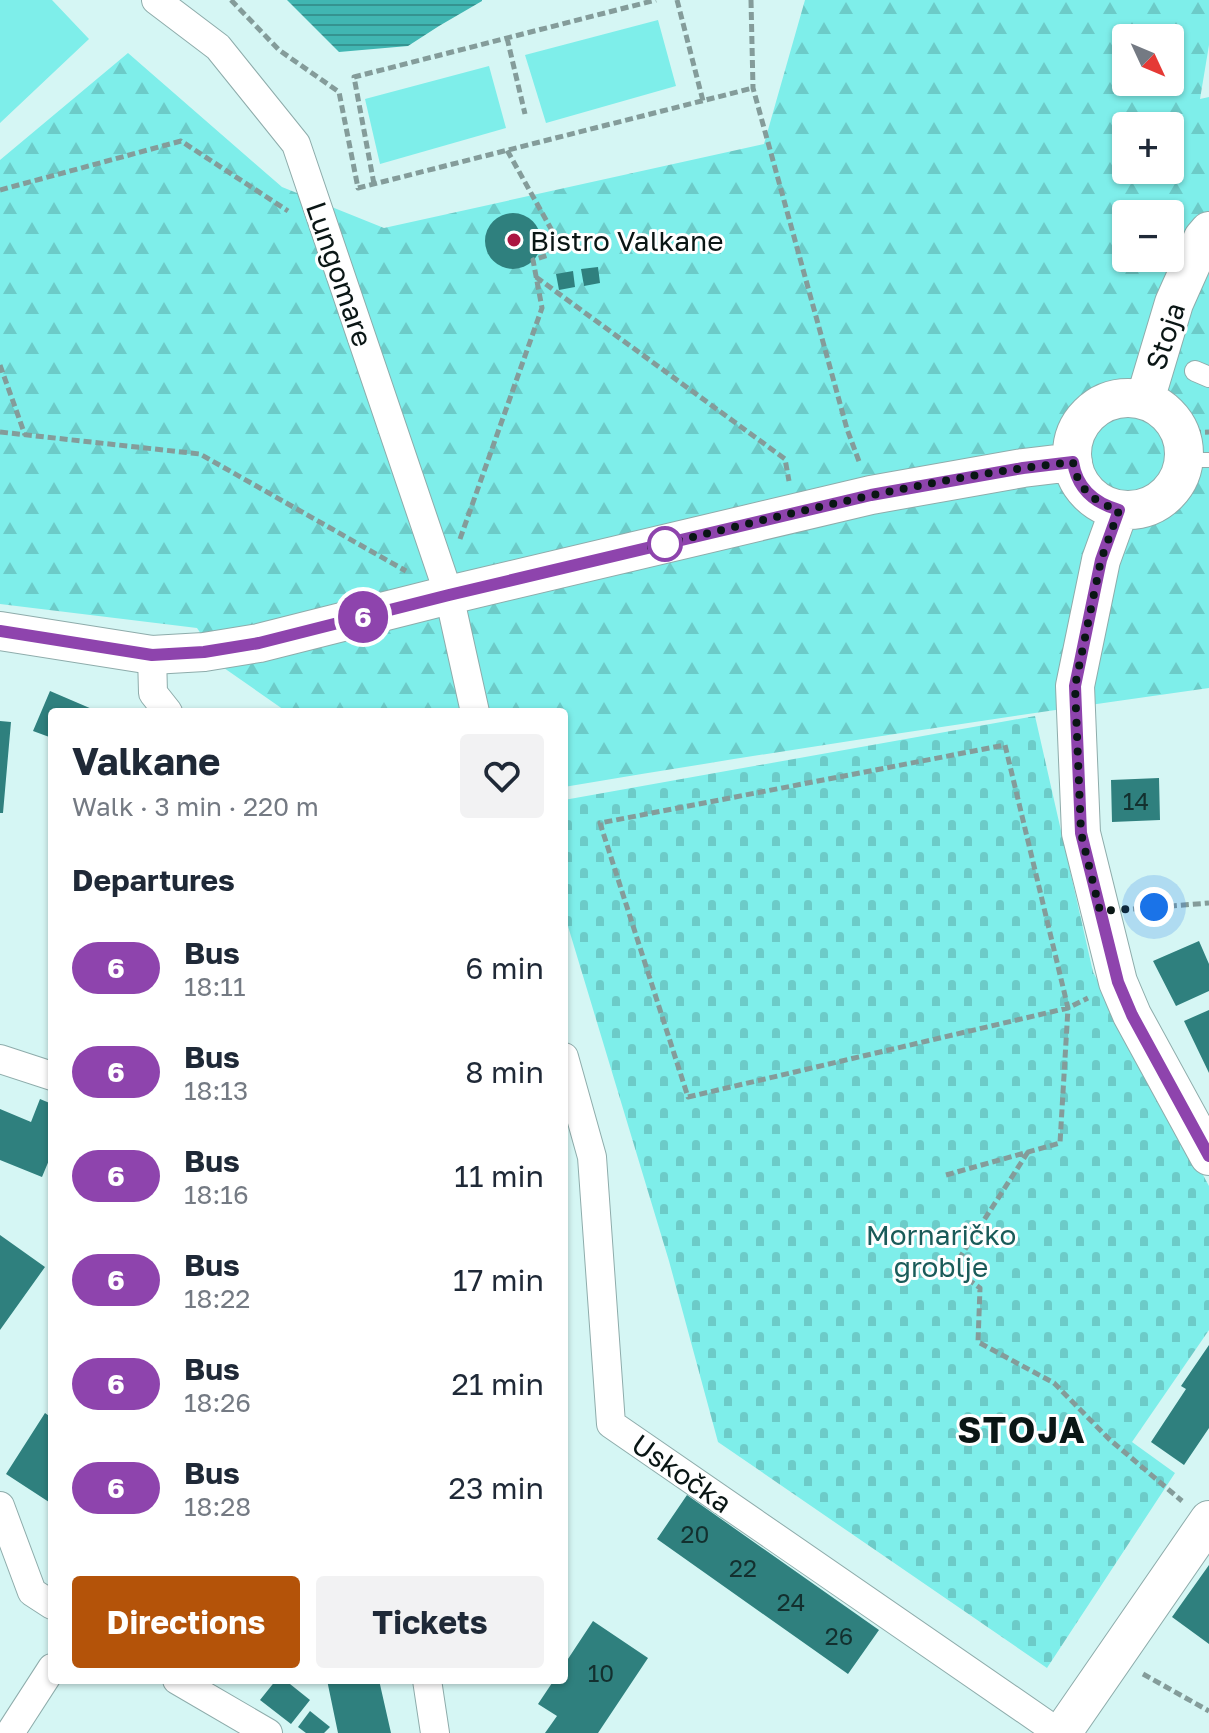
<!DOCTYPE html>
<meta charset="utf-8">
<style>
body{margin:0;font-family:"Golos Text",sans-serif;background:#f2f2f3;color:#1f2937;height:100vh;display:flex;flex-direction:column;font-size:30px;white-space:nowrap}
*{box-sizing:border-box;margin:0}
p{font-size:26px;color:#747a83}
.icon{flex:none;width:44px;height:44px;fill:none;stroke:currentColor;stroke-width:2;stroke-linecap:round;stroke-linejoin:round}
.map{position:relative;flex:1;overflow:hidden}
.panel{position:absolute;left:48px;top:708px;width:520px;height:976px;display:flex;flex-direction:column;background:#fff;border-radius:8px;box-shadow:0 2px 6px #0004}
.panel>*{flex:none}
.badge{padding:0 16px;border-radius:26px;font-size:28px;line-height:52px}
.needle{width:52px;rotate:134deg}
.buttons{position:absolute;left:1112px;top:24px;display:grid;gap:16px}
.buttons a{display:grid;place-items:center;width:72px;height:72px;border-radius:8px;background:#fff;box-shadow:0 2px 6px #0004;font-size:40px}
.you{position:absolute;width:40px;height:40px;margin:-20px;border:6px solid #fff;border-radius:50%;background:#1a73e8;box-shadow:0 0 0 12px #1a73e833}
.map>.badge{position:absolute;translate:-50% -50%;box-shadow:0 0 0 4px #fff}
h2{padding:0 24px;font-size:30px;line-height:72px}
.round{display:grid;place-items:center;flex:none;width:84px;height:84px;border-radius:8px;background:#f2f2f3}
.head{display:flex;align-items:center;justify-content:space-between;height:136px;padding:0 24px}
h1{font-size:38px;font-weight:700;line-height:60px}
.button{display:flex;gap:16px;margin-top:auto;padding:16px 24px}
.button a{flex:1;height:92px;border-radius:8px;background:#b45309;color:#fff;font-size:32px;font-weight:700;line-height:92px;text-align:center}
.button a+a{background:#f2f2f3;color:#1f2937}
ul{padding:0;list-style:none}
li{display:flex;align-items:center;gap:24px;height:104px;padding:0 24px}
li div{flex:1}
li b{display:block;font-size:30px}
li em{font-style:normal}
li .badge{min-width:88px;font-weight:700;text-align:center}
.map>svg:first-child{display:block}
.forest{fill:url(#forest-firs);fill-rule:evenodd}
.cemetery{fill:url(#cemetery-stones)}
.park{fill:#7eeeea}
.water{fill:url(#water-rules)}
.building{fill:#2f807e}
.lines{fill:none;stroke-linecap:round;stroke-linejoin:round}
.service-casing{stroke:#8eacab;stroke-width:16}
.pedestrian-casing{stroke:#8eacab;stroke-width:22}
.minor-casing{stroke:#8eacab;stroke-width:30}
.secondary-casing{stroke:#8eacab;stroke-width:40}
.path{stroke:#849c9a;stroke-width:5;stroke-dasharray:8 4;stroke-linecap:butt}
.service{stroke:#fff;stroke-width:14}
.pedestrian{stroke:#fff;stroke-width:20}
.minor{stroke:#fff;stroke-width:28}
.secondary{stroke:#fff;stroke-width:38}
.line-casing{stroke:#fff;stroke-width:18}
.line{stroke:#8e44ad;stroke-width:12}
.walk{stroke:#0a1615;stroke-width:8;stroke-dasharray:0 14.4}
.poi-dot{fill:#ab1642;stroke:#fff;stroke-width:3}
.stop-dot{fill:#fff;stroke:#8e44ad;stroke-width:4}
.labels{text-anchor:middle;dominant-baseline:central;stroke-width:6;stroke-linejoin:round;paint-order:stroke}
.number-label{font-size:24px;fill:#13302f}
.poi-label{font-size:28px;fill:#0a1615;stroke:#fff;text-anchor:start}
.street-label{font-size:28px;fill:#0a1615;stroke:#fff}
.park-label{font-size:28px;fill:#1a5b59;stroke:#fff}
.district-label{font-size:36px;font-weight:bold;letter-spacing:2px;fill:#0a1615;stroke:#fff}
</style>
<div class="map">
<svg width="1209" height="1733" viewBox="0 0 1209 1733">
<defs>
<pattern id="forest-firs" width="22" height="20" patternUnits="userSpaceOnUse" patternTransform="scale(2)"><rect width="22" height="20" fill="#7eeeea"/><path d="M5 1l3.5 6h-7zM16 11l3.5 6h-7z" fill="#6ccbc8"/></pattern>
<pattern id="cemetery-stones" width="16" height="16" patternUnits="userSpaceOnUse" patternTransform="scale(2)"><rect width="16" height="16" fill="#7eeeea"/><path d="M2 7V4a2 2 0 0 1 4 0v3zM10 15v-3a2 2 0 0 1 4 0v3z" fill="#6ccbc8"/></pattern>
<pattern id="water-rules" width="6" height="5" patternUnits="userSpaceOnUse" patternTransform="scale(2)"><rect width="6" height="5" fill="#41b6b2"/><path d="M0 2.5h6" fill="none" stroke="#359390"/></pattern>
</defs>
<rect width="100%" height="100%" fill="#d5f6f4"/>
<path class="forest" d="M805,0H1209V45L1200,99L1209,97V688C993,718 779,751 564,787V712H287L224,668L197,628L0,604V160L128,53L282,187L384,228L764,144ZM1126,38H1170V82H1126ZM1126,126H1170V170H1126ZM1126,214H1170V258H1126Z"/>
<path class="cemetery" d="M1035,716L1093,972L1209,1186V1330L1132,1442L1175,1473L1047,1668L718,1442L669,1261L564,913V800Z"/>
<path class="park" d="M0,0H52L89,39L0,123Z
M658,20L676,86L546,123L525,55Z
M489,66L506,128L380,164L365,99Z"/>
<path class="water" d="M287,0H482V1L439,26L408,46L339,52Z"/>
<path class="building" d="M485 241a28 28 0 1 1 56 0a28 28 0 1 1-56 0Z
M598,267L600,283L584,286L581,269Z
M573,271L575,287L559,290L556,274Z
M50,691L92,709L91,712H52V738L33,731Z
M0,721L11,722L3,813H0Z
M1159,778L1160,820L1112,822L1111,780Z
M1199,941L1209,964V991L1176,1006L1153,961Z
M1209,1010V1073L1184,1021Z
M40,1099L52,1104V1153L42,1177L0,1160V1109L31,1122Z
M0,1235L45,1267L0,1330Z
M1209,1345V1428L1184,1465L1151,1442L1186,1389L1181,1386Z
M45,1413L52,1418V1504L6,1474Z
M687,1495L879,1630L848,1674L657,1539Z
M1209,1565V1644L1172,1617Z
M593,1621L648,1658L598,1733H545L557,1716L538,1704L554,1680H564V1665Z
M276,1680H285L310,1700L291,1724L260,1700Z
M327,1680H379L391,1733H338Z
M310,1711L330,1727L324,1733H306L298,1727Z"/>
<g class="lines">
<g class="service-casing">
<path id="service" d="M1185,460H1209"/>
</g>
<g class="pedestrian-casing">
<path id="pedestrian" d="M1195,371L1209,377"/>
</g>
<g class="minor-casing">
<path id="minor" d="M156,0L218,47L296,144L449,595L475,712
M152,655L153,693L168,712
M564,1057L592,1157L611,1424L1059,1733
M0,1059L52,1076
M0,1506L32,1592L52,1605
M177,1680L268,1733
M427,1680L435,1733
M10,1733L52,1668"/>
</g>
<g class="secondary-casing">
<path id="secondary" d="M1072 454a56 56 0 1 1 112 0a56 56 0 1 1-112 0Z
M1145,400L1174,303L1203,238L1209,231
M1119,510L1101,560L1075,686L1081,833L1118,982L1132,1015L1209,1156
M0,631L152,655L204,652L259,643L449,595L871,495L1023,468L1073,462
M1062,1733L1209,1520"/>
</g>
<path class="path" d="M231,0L279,50L339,92L358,188L753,88
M677,0L703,101
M751,0L753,88L847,429L860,464
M507,38L525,114
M374,184L354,77L656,0
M0,190L181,141L288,211
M536,277L785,459L789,481
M0,365L25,435
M0,432L200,454L406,571
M1181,433L1209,432
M460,539L542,308L533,260L548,255L555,236L507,150
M1133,909L1209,903
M1028,1152L953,1268L980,1288L978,1342L1054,1383L1109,1439L1182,1501
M946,1175L1060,1143L1068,1008L1005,745L600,823L688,1097L1068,1008L1088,998
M1143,1674L1209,1711"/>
<use href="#service" class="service"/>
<use href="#pedestrian" class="pedestrian"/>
<use href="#minor" class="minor"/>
<use href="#secondary" class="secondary"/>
</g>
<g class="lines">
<g class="line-casing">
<path id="line" d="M0,631L152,655L204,652L259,643L449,595L871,495L1023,468L1073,462C1077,488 1094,503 1119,510L1101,560L1075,686L1081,833L1118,982L1132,1015L1209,1156"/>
</g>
<use href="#line" class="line"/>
<path class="walk" d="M665,544L651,547C790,514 930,477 1073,462C1077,488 1094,503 1119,510L1101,560L1075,686L1081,833L1100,911L1154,907"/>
</g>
<circle class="poi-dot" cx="514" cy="240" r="8"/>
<circle class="stop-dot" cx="665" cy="544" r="16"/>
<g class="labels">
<g class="number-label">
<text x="1136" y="800">14</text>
<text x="695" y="1533">20</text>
<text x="743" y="1567">22</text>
<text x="791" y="1601">24</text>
<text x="839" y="1635">26</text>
<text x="601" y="1672">10</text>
</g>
<g class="poi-label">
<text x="530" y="240">Bistro Valkane</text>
</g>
<g class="street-label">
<text transform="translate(340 274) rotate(71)">Lungomare</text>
<text transform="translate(1165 336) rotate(-72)">Stoja</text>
<text transform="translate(682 1473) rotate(35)">Uskočka</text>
</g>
<g class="park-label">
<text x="941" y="1234">Mornaričko<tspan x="941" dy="32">groblje</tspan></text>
</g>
<g class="district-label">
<text x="1022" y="1429">STOJA</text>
</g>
</g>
</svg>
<div class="buttons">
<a><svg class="needle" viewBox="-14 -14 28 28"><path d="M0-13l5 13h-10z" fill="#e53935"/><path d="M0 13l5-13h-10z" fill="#747a83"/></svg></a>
<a>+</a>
<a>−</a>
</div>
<div class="you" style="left:1154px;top:907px"></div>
<b class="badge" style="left:363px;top:617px;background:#8e44ad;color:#fff">6</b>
<section class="panel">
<div class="head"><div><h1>Valkane</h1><p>Walk · 3 min · 220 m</p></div><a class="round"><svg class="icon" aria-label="heart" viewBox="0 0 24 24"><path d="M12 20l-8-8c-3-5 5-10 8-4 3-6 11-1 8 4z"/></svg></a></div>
<h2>Departures</h2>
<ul>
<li><span class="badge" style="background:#8e44ad;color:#fff">6</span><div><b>Bus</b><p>18:11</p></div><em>6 min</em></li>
<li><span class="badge" style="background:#8e44ad;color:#fff">6</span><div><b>Bus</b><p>18:13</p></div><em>8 min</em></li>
<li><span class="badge" style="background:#8e44ad;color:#fff">6</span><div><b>Bus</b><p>18:16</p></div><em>11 min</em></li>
<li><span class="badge" style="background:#8e44ad;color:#fff">6</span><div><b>Bus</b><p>18:22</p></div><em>17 min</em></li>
<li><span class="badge" style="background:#8e44ad;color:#fff">6</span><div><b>Bus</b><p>18:26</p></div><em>21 min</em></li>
<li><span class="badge" style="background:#8e44ad;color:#fff">6</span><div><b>Bus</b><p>18:28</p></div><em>23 min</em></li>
</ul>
<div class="button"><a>Directions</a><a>Tickets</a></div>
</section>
</div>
